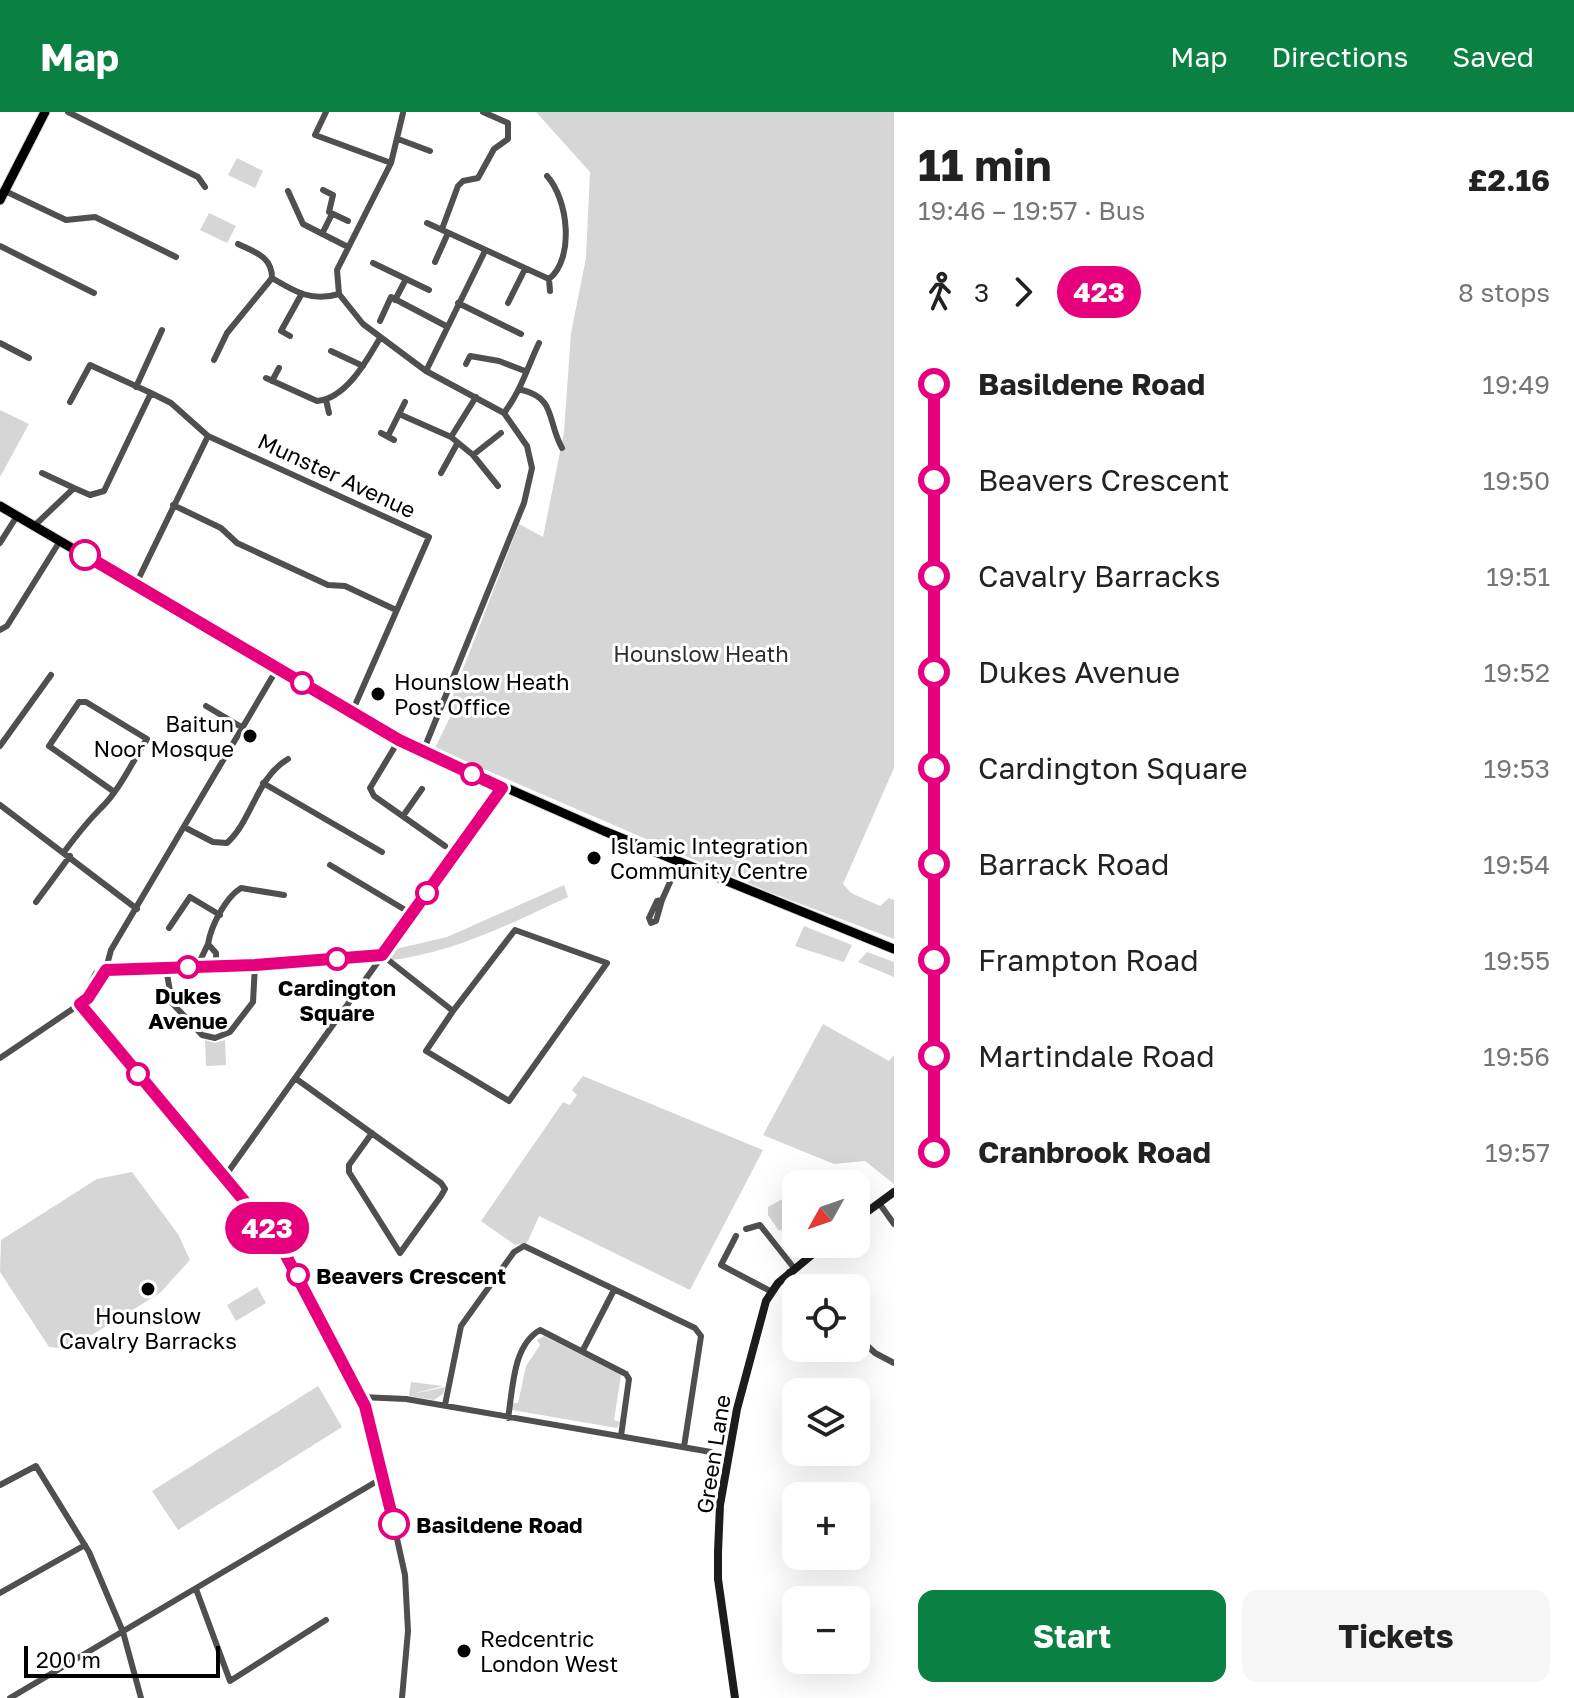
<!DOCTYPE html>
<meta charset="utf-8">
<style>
body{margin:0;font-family:"Golos Text",sans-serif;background:#f6f6f6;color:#222;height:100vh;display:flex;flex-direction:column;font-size:30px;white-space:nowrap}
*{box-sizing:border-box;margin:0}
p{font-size:26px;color:#767676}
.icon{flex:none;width:44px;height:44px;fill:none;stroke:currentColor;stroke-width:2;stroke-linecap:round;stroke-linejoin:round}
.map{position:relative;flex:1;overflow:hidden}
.drawer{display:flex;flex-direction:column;background:#fff;width:680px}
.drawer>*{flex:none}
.badge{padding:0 16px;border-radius:26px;font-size:28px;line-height:52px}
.needle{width:52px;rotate:230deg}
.fabs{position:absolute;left:782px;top:1058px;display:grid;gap:16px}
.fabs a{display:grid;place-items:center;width:88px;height:88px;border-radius:16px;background:#fff;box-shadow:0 8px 32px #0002;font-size:40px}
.scale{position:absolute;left:24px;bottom:20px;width:196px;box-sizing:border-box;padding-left:8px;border:4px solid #000;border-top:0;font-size:22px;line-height:28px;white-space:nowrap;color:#000;-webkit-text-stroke:6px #fff;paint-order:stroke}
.map>.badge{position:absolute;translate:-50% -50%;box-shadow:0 0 0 4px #fff}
.legs{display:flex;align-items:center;gap:12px;height:88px;padding:0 24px;font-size:26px}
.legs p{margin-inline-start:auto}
.headline{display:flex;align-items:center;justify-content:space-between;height:136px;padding:0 24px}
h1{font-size:44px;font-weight:700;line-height:60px}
.cta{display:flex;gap:16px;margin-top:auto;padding:16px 24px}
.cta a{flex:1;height:92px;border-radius:16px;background:#0b8043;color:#fff;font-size:32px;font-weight:700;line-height:92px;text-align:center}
.cta a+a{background:#f6f6f6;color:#222}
ul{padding:0 24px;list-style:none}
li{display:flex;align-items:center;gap:28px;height:96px;font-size:30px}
li i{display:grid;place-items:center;width:12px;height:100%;margin:0 10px;background:currentColor}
li i::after{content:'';width:20px;height:20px;margin:-10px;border:6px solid;border-radius:50%;background:#fff}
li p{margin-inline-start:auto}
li:first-child i{background:linear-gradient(#0000 50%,currentColor 0)}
li:last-child i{background:linear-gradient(currentColor 50%,#0000 0)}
header{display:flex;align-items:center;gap:48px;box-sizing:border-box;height:112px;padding:0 40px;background:#0b8043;color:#fff}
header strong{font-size:38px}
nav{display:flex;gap:44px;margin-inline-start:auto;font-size:28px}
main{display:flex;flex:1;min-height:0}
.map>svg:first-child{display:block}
.green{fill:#d6d6d6}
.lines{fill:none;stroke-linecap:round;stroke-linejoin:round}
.primary-casing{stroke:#dbdbdb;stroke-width:11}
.street{stroke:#4f4f4f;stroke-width:6}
.secondary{stroke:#1c1c1c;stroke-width:8}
.primary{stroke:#000;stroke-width:9}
.line-1-casing{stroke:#fff;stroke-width:18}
.line-1{stroke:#e6007e;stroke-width:12}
.stop-1-dot{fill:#fff;stroke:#e6007e;stroke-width:4}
.poi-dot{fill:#000;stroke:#fff;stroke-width:3}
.labels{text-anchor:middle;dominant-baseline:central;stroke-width:6;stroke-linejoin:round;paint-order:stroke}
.street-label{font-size:22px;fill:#000;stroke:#fff}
.park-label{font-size:22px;fill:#2d2d2d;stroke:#fff}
.poi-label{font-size:22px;fill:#000;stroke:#fff;text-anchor:start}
.stop-label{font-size:22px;font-weight:bold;fill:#000;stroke:#fff}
</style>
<header>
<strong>Map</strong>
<nav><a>Map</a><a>Directions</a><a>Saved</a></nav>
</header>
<main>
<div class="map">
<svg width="894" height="1586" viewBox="0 0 894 1586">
<rect width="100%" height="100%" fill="#fff"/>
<path class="green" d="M536,0H894V656L843,772L851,781L880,794L889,786L894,788V827L769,780L435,636L453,599L448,596L519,412L543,425L564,320L571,221L586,146L590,60Z
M237,46L263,59L255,76L228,63Z
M209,101L236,114L227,131L200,118Z
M0,298L29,312L0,365Z
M564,773L568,785C508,813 451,842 385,849L391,838L447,825Z
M804,814L852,833L844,850L795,834Z
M867,840L894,850V865L858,850Z
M823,912L889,949L894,943V1072L865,1049L834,1052L763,1023Z
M205,928L215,931L225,928L226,953L206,954Z
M583,964L763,1038L690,1178L539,1104L527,1131L515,1133L481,1109L563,990L570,993L577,983L572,978Z
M132,1060L178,1122L190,1148L160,1181L69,1237L49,1235L0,1160L1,1128L97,1067Z
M793,1081L796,1107L779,1119L768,1103V1095Z
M257,1175L266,1191L236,1209L227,1193Z
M544,1224L621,1263L614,1308L620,1310L617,1316L512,1298V1291H518L526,1254L540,1233L537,1228Z
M411,1270L443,1274L412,1282L445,1275L443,1282L434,1288L409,1284Z
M318,1274L342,1315L178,1418L152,1379Z"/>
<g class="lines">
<g class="primary-casing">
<path id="primary" d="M0,88L45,0
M0,394L407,632L604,719L894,837"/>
</g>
<path class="street" d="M68,0L198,65L205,75
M326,0L315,23L391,51
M403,1L391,51L337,158L339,182L363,212L426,259L504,301L527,334L532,356L524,391L424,637
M398,27L430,39
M547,64C568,87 575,146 549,167
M323,78L333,83L329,100L348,109
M5,79L66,108L95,105L176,145
M288,79L303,112L348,135
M427,111L549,167L550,179
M442,117L458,74L463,69L478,66L494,37L508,27V11L483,0
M322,122L332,102
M0,134L94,181
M435,150L448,121
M373,151L429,178
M272,166C295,180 312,190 339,182
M395,188L406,167
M458,191L521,222
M508,191L525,157
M380,209L391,185L446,214
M290,224L281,219L301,183
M0,231L29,246
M331,239L363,254
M214,248L227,221L272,166C272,144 254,140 238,132
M466,252L470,244L499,249L525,259
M426,259L485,139
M266,266L317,289C346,287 367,248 380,226
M272,269L279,256
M136,275L162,218
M522,278C556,286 547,309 562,336
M151,281L171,291L208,324
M476,285L451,325L473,343L498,374
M326,288L329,301
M70,290L90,253L151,281L104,379L90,383L74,376
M504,301C521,279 527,256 539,231
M399,302L451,325
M381,321L394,328
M388,324L405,290
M473,343L501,321
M441,361L457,332
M173,393L221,416L237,431L328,473L345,474L394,497
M34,414L74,376L42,361
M0,431L17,404
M135,474L208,324L429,425L352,600
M0,518L7,514L60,429
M206,594L243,616
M399,628L370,676L374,684L445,734
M0,634L51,563
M263,671L382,740
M0,693L137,797
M403,704L422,677
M184,715L213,730L227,731C253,707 256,666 288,647
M64,740C76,724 87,710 101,696C120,678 133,648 147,627L86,590H79L49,634L113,679
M330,753L412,802
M662,788L656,809L651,811L649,806L657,789Z
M662,788L679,750
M36,790L70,744
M169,816L190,785L220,803
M382,843L453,899L515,818L607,851L509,989L426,939L453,899
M197,855L208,832
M216,855V841L208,832C211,814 225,786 241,776L284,783
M166,856L172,891L202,923L215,926L230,920L253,890L255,853
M83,888C102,880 106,856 111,838L277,557
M80,892L280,1132L361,1285L373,1318L405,1463L408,1519L402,1586
M0,946L80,892L96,861L106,858L255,853L382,843
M295,966C343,1001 392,1036 441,1071L445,1077L441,1084L400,1141L349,1060V1053L372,1021
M223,1067L502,676
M879,1091L894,1112
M746,1117L760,1113L794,1156
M736,1124L721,1153L772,1180
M789,1160L806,1176
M856,1223L875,1241L894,1251
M583,1238L614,1178
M361,1285L406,1287L711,1340
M445,1293L461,1214L514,1140L524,1134L695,1216L701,1224L684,1335
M508,1306C513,1278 512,1234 540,1218L626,1262L629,1267L621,1324
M0,1373L36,1354L89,1440L123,1520L141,1586
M196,1477L230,1569L326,1508
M0,1481L85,1433
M10,1586L384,1365"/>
<path class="secondary" d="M856,1108L894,1080
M735,1586L718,1467V1440L720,1393L737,1297L766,1189L778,1171L825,1132"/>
<use href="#primary" class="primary"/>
</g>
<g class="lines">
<g class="line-1-casing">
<path id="line-1" d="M85,443L399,628L502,676L382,843L255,853L106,858L88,886L80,892L280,1132L365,1294L394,1412"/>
</g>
<use href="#line-1" class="line-1"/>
</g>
<g class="stop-1-dot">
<circle cx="85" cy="443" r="14"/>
<circle cx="302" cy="571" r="10"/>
<circle cx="472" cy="662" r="10"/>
<circle cx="427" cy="781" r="10"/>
<circle cx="337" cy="847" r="10"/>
<circle cx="188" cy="855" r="10"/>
<circle cx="138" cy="962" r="10"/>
<circle cx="298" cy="1163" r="10"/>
<circle cx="394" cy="1412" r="14"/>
</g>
<g class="poi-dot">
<circle cx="378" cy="582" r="8"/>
<circle cx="250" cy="624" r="8"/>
<circle cx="594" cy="746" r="8"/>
<circle cx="148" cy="1177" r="8"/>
<circle cx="464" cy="1539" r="8"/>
</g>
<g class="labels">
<g class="street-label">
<text transform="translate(337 363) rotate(25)">Munster Avenue</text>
<text transform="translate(713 1342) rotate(-81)">Green Lane</text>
</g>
<g class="park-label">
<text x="701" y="541">Hounslow Heath</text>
</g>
<g class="poi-label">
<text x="394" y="569">Hounslow Heath<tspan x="394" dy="25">Post Office</tspan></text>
<text x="234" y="611" text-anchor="end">Baitun<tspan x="234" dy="25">Noor Mosque</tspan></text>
<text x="610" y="733">Islamic Integration<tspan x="610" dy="25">Community Centre</tspan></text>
<text x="148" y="1203" text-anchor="middle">Hounslow<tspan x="148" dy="25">Cavalry Barracks</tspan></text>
<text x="480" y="1526">Redcentric<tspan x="480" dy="25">London West</tspan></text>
</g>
<g class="stop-label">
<text x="337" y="875">Cardington<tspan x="337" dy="25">Square</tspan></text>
<text x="188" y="883">Dukes<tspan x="188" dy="25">Avenue</tspan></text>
<text x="316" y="1163" text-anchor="start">Beavers Crescent</text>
<text x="416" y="1412" text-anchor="start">Basildene Road</text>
</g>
</g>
</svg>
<div class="fabs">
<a><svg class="needle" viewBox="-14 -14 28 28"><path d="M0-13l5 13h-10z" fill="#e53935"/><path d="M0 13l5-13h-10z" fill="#767676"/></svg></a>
<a><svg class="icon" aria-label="locate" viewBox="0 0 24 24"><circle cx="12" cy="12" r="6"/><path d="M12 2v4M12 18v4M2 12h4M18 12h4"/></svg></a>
<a><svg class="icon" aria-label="layers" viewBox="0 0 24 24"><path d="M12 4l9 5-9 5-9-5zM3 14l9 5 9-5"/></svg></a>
<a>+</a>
<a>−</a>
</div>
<div class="scale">200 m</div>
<b class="badge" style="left:267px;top:1116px;background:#e6007e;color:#fff">423</b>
</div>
<section class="drawer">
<div class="headline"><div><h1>11 min</h1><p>19:46 – 19:57 · Bus</p></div><b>£2.16</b></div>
<div class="legs"><svg class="icon" aria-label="walk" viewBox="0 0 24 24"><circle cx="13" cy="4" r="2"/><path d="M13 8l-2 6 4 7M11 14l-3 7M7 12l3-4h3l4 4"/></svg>3<svg class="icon" aria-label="forward" viewBox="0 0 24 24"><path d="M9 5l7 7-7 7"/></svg><b class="badge" style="background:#e6007e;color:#fff">423</b><p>8 stops</p></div>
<ul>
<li><i style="color:#e6007e"></i><b>Basildene Road</b><p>19:49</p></li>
<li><i style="color:#e6007e"></i><span>Beavers Crescent</span><p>19:50</p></li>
<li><i style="color:#e6007e"></i><span>Cavalry Barracks</span><p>19:51</p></li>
<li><i style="color:#e6007e"></i><span>Dukes Avenue</span><p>19:52</p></li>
<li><i style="color:#e6007e"></i><span>Cardington Square</span><p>19:53</p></li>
<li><i style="color:#e6007e"></i><span>Barrack Road</span><p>19:54</p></li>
<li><i style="color:#e6007e"></i><span>Frampton Road</span><p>19:55</p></li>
<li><i style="color:#e6007e"></i><span>Martindale Road</span><p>19:56</p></li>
<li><i style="color:#e6007e"></i><b>Cranbrook Road</b><p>19:57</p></li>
</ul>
<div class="cta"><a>Start</a><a>Tickets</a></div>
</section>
</main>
